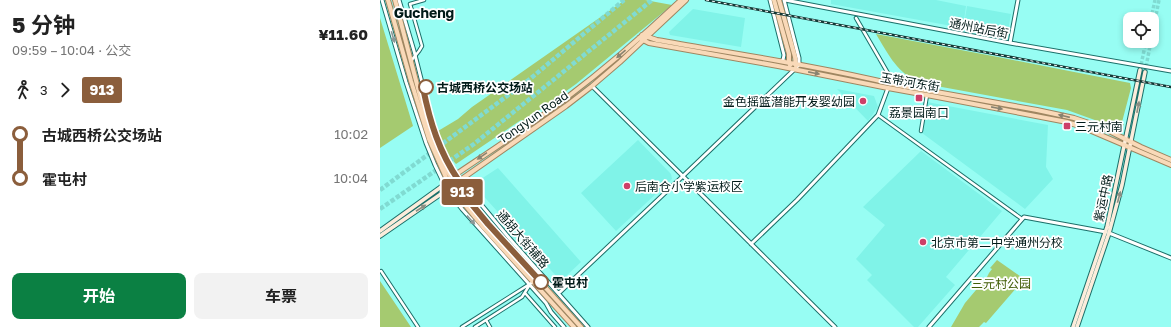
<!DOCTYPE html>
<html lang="zh">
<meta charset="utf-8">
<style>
body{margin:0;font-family:"Golos Text","Noto Sans SC",sans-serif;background:#f2f2f2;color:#222;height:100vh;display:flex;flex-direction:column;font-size:15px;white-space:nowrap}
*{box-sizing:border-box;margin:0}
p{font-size:13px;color:#767676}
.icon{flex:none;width:22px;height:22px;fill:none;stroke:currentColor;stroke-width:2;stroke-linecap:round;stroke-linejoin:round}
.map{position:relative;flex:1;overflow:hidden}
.sheet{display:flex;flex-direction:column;background:#fff;width:380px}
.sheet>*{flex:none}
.badge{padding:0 8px;border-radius:3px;font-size:14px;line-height:26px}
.tools{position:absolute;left:743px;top:12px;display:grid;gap:8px}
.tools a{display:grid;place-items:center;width:36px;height:36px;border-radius:8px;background:#fff;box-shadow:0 2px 6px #0003;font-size:20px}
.map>.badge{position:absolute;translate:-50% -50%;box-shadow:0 0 0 2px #fff}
.legs{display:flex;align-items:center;gap:6px;height:44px;padding:0 12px;font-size:13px}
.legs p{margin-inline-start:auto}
.overview{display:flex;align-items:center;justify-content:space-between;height:68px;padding:0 12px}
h1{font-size:22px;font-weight:700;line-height:30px}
.button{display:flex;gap:8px;margin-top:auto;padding:8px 12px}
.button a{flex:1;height:46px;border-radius:8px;background:#0b8043;color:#fff;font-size:16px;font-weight:700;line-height:46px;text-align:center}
.button a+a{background:#f2f2f2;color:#222}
ul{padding:0 12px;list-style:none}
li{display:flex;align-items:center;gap:14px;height:44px;font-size:15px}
li i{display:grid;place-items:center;width:6px;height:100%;margin:0 5px;background:currentColor}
li i::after{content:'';width:10px;height:10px;margin:-5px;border:3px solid;border-radius:50%;background:#fff}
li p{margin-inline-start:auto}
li:first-child i{background:linear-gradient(#0000 50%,currentColor 0)}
li:last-child i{background:linear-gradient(currentColor 50%,#0000 0)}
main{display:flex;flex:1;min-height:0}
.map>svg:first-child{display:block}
.built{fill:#80f3e8}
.green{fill:#a5ca70}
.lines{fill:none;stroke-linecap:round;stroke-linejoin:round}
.secondary-tunnel{stroke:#80dbd2;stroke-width:3.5;stroke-dasharray:3.5 2;stroke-linecap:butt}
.motorway-tunnel{stroke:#80dbd2;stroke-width:4.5;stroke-dasharray:4.5 2;stroke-linecap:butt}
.minor-casing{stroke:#1b6f69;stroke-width:4.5}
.tertiary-casing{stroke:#1b6f69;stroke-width:5}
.secondary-casing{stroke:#1b6f69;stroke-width:5.5}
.primary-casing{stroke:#9f8661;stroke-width:6}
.minor{stroke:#fff;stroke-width:2.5}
.tertiary{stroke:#fff;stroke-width:3}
.secondary{stroke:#fcecdb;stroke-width:3.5}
.primary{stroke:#f9d9b8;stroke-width:4}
.rail-casing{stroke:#133734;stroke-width:2.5}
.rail{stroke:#fff;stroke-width:1;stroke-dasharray:3;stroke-linecap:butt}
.oneway{fill:#8c9897}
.oneway2{fill:#898370}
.oneway3{fill:#8b8e83}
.line-1-casing{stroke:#fff;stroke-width:9}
.line-1{stroke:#8b5e3c;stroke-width:6}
.stop-1-dot{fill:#fff;stroke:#8b5e3c;stroke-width:2}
.poi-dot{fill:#cd3f68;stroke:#fff;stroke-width:1.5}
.labels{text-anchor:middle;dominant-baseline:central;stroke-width:3.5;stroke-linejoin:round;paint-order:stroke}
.street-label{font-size:12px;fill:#001a18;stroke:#fff}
.stop-label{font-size:12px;font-weight:bold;fill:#001a18;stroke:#fff;text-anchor:start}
.poi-label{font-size:12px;fill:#001a18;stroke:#fff;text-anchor:start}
.park-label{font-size:12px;fill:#425e07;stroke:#fff}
.quarter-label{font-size:14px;font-weight:bold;fill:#001a18;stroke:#fff}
</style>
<main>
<section class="sheet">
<div class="overview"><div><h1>5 分钟</h1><p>09:59 – 10:04 · 公交</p></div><b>¥11.60</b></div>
<div class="legs"><svg class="icon" aria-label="walk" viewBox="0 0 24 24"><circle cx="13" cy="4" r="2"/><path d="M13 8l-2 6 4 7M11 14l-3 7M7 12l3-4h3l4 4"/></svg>3<svg class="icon" aria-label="forward" viewBox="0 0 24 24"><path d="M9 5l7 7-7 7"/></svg><b class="badge" style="background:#8b5e3c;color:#fff">913</b></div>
<ul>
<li><i style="color:#8b5e3c"></i><b>古城西桥公交场站</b><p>10:02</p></li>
<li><i style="color:#8b5e3c"></i><b>霍屯村</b><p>10:04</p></li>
</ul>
<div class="button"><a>开始</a><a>车票</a></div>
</section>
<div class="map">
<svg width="791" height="327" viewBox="0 0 791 327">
<rect width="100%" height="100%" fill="#97fdf3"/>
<path class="built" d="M451,0H556L586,6L583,28L451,4Z
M587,6L631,14L627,37L583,30Z
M313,9L365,18L361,47L290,35L289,32Z
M457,89L494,96L498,107L488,121Z
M547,102L668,125L666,167L673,179L645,209L542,133Z
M258,140L291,174L292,179L236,231L201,193Z
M541,151L622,211L566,277L575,285L538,327H534L487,280L492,275L476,259L505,225L483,207Z
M118,168L201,262L183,279H179L97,189L98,181Z"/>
<path class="green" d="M245,0H265L292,5L196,84L144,121L141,120L76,164L67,154L58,131L78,119L92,107Z
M0,18L33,126L0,148Z
M496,34L618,57L750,83L751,88L742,122L744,125L737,128L687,110L551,85C546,83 540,82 535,80C516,71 507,52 496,34Z
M617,260L644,279L606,323L604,322L599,327H571L585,303L607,277L609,273L612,269L610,268Z
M0,281L31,327H0Z"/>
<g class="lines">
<path class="secondary-tunnel" d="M771,19L775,0
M772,36L779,0
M760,70L766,41
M765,72L771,41"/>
<path class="motorway-tunnel" d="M0,190L150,79L244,0
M0,209L94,144L272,0"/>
<g class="minor-casing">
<path id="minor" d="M476,18L509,75L508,84
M31,61L39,51L42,46L30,4L44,0
M498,115L642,219
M541,131L547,95
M1,271L38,327
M145,293L175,327
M106,320L110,327
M82,327L153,282
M95,327L142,297L149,286"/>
</g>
<g class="tertiary-casing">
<path id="tertiary" d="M2,0L26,82L46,143L55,165L67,190L82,209L166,303L171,312L184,327
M19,0L34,51L55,134L65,158L79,181L89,190L130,239L208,327
M390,0L404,55L403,60L401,61
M405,0L630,43L791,71
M630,43L638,0
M212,86L455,327
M729,233L791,258
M371,244L417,200L498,115L508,88
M179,293L303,176L419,65V58L404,0
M549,327L644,217L726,232"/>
</g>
<g class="secondary-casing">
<path id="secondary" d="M0,231L68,182
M0,236L71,187
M693,327L727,227L760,70
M697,327L729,233L742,185L765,72"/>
</g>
<g class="primary-casing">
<path id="primary" d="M8,0L31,81L49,139L68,182L77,195L104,228L194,327
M15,0L40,96L52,137L61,159L69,174L75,184L108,224L201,327
M394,0L409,54V63L410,65
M399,0L415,57L416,66
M262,35L277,40C357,54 438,66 517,85L657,110L694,118L721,127L761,147L791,160
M259,38L269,43L398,66L508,88L552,96L687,122L702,127L791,165
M70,180L75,175C112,150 150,125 185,99C226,68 264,35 301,0
M73,185L186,106L212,86L240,62L306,0"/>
</g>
<use href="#minor" class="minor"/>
<use href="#tertiary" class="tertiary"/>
<use href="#secondary" class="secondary"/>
<use href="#primary" class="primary"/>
<g class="rail-casing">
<path id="rail" d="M326,0L791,87"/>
</g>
<use href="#rail" class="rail"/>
</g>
<defs><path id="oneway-solid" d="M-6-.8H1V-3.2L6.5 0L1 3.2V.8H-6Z"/></defs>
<g class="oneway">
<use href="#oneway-solid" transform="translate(13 37) rotate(74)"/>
<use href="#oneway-solid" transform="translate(91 220) rotate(48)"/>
</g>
<g class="oneway2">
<use href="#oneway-solid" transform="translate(241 54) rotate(139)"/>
<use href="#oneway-solid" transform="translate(434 73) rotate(11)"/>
<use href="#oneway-solid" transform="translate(617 108) rotate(11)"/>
<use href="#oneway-solid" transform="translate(684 116) rotate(-167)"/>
<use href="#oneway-solid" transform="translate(102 156) rotate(146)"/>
</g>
<g class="oneway3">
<use href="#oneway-solid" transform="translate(758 107) rotate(-79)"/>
<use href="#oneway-solid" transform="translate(739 197) rotate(-75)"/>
<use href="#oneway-solid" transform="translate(41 208) rotate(-33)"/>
</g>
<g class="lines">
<g class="line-1-casing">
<path id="line-1" d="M46,87L43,88C50,122 59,152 79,181L75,184L108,224L161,282"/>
</g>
<use href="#line-1" class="line-1"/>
</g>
<g class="stop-1-dot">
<circle cx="46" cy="87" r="7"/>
<circle cx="161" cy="282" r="7"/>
</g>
<g class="poi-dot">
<rect x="535" y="94" width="8" height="8" rx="2"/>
<circle cx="483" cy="101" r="4"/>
<rect x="683" y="122" width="8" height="8" rx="2"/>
<circle cx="247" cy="186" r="4"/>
<circle cx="543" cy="242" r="4"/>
</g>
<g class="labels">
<g class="street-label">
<text transform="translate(599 28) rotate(11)">通州站后街</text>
<text transform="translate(530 82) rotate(10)">玉带河东街</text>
<text transform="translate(153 117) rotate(-35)">Tongyun Road</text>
<text transform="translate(723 198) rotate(-78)">紫运中路</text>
<text transform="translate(143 239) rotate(49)">通胡大街辅路</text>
</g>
<g class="stop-label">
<text x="57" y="87">古城西桥公交场站</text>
<text x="172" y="282">霍屯村</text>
</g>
<g class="poi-label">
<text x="475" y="101" text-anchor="end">金色摇篮潜能开发婴幼园</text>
<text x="539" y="112" text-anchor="middle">荔景园南口</text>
<text x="695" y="126">三元村南</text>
<text x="255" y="186">后南仓小学紫运校区</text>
<text x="551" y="242">北京市第二中学通州分校</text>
</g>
<g class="park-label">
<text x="621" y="283">三元村公园</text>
</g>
<g class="quarter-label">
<text x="44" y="12">Gucheng</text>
</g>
</g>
</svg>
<div class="tools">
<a><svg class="icon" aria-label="locate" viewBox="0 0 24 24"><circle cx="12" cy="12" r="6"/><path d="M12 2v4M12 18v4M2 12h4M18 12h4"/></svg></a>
</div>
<b class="badge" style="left:82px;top:192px;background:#8b5e3c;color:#fff">913</b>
</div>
</main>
